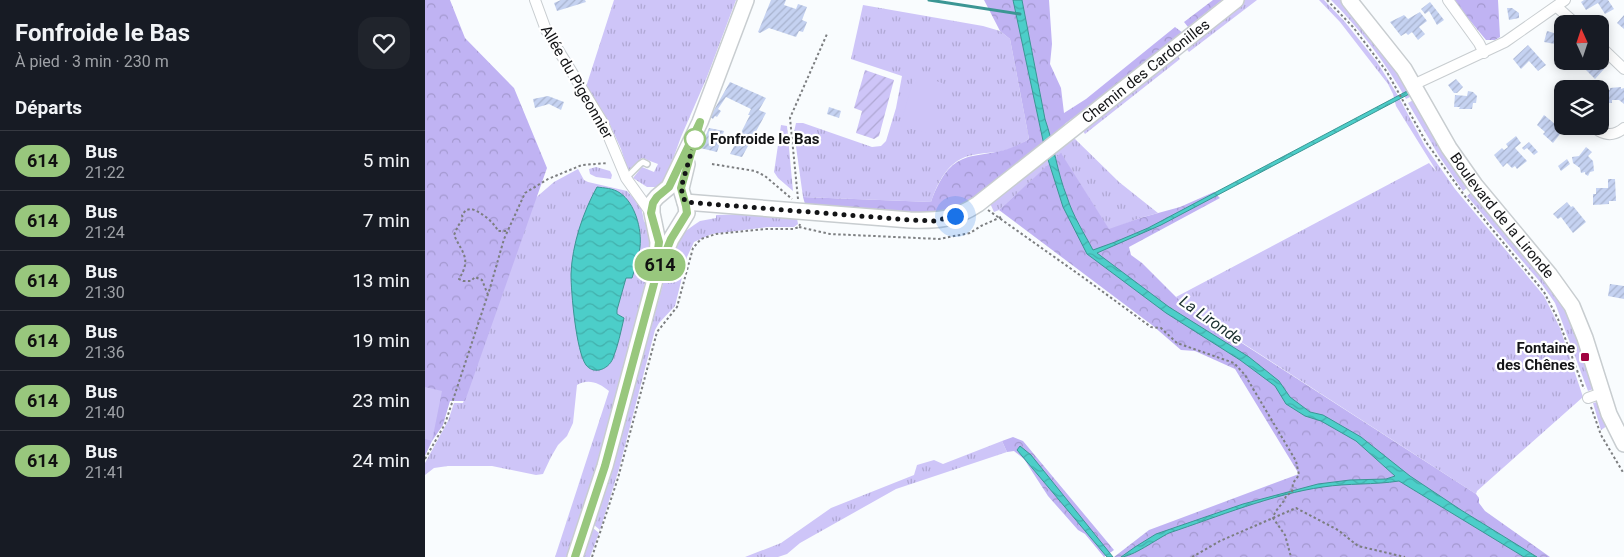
<!DOCTYPE html>
<html lang="fr">
<meta charset="utf-8">
<style>
body{margin:0;font-family:Roboto,sans-serif;background:#20242c;color:#f1f3f6;height:100vh;display:flex;flex-direction:column;font-size:19px;white-space:nowrap}
*{box-sizing:border-box;margin:0}
p{font-size:16px;color:#9ea1a6}
.icon{flex:none;width:28px;height:28px;fill:none;stroke:currentColor;stroke-width:2;stroke-linecap:round;stroke-linejoin:round}
.map{position:relative;flex:1;overflow:hidden}
.details{display:flex;flex-direction:column;background:#171b24;width:425px}
.details>*{flex:none}
.badge{padding:0 10px;border-radius:16px;font-size:18px;line-height:32px}
.needle{width:32px;rotate:357deg}
.buttons{position:absolute;left:1129px;top:15px;display:grid;gap:10px}
.buttons a{display:grid;place-items:center;width:55px;height:55px;border-radius:10px;background:#171b24;box-shadow:0 2px 12px #0003;font-size:25px}
.you{position:absolute;width:25px;height:25px;margin:-12px;border:4px solid #fff;border-radius:50%;background:#1a73e8;box-shadow:0 0 0 8px #1a73e833}
.map>.badge{position:absolute;translate:-50% -50%;box-shadow:0 0 0 2px #fff}
h2{padding:0 15px;font-size:19px;line-height:45px}
.round{display:grid;place-items:center;flex:none;width:52px;height:52px;border-radius:15px;background:#20242c}
.overview{display:flex;align-items:center;justify-content:space-between;height:85px;padding:0 15px}
h1{font-size:24px;font-weight:700;line-height:38px}
ul{padding:0;list-style:none}
li{display:flex;align-items:center;gap:15px;height:60px;padding:0 15px;border-top:1px solid #363941}
li div{flex:1}
li b{display:block;font-size:19px}
li em{font-style:normal}
li .badge{min-width:55px;font-weight:700;text-align:center}
main{display:flex;flex:1;min-height:0}
.map>svg:first-child{display:block}
.grass{fill:url(#grass-tufts)}
.forest{fill:url(#forest-crowns)}
.garden{fill:url(#garden-furrows)}
.pitch{fill:#cec5f8}
.water{fill:url(#water-waves);stroke:#3b9694}
.lines{fill:none;stroke-linecap:round;stroke-linejoin:round}
.stream{stroke:#3b9694;stroke-width:3}
.building{fill:url(#building-hatch)}
.lane-casing{stroke:#c8cdd0;stroke-width:8}
.street-casing{stroke:#c8cdd0;stroke-width:12}
.secondary-casing{stroke:#c8cdd0;stroke-width:18}
.path{stroke:#7c7e80;stroke-width:2;stroke-dasharray:2.5 2.5;stroke-linecap:butt}
.lane{stroke:#fff;stroke-width:5}
.street{stroke:#fff;stroke-width:10}
.secondary{stroke:#fff;stroke-width:15}
.line-casing{stroke:#fff;stroke-width:11}
.line{stroke:#98c77d;stroke-width:8}
.walk{stroke:#141517;stroke-width:5;stroke-dasharray:0 9}
.stop-dot{fill:#fff;stroke:#98c77d;stroke-width:2.5}
.poi-dot{fill:#a0023f;stroke:#fff;stroke-width:2}
.labels{text-anchor:middle;dominant-baseline:central;stroke-width:4.5;stroke-linejoin:round;paint-order:stroke}
.street-label{font-size:15px;fill:#141517;stroke:#fff}
.stop-label{font-size:15px;font-weight:bold;fill:#141517;stroke:#fff;text-anchor:start}
.poi-label{font-size:15px;font-weight:bold;fill:#141517;stroke:#fff;text-anchor:end}
.water-label{font-size:16px;font-style:italic;fill:#1a302f;stroke:#fff}
</style>
<main>
<section class="details">
<div class="overview"><div><h1>Fonfroide le Bas</h1><p>À pied · 3 min · 230 m</p></div><a class="round"><svg class="icon" aria-label="heart" viewBox="0 0 24 24"><path d="M12 20l-8-8c-3-5 5-10 8-4 3-6 11-1 8 4z"/></svg></a></div>
<h2>Départs</h2>
<ul>
<li><span class="badge" style="background:#98c77d;color:#111">614</span><div><b>Bus</b><p>21:22</p></div><em>5 min</em></li>
<li><span class="badge" style="background:#98c77d;color:#111">614</span><div><b>Bus</b><p>21:24</p></div><em>7 min</em></li>
<li><span class="badge" style="background:#98c77d;color:#111">614</span><div><b>Bus</b><p>21:30</p></div><em>13 min</em></li>
<li><span class="badge" style="background:#98c77d;color:#111">614</span><div><b>Bus</b><p>21:36</p></div><em>19 min</em></li>
<li><span class="badge" style="background:#98c77d;color:#111">614</span><div><b>Bus</b><p>21:40</p></div><em>23 min</em></li>
<li><span class="badge" style="background:#98c77d;color:#111">614</span><div><b>Bus</b><p>21:41</p></div><em>24 min</em></li>
</ul>
</section>
<div class="map">
<svg width="1199" height="557" viewBox="0 0 1199 557">
<defs>
<pattern id="grass-tufts" width="24" height="20" patternUnits="userSpaceOnUse" patternTransform="scale(1.25)"><rect width="24" height="20" fill="#cec5f8"/><path d="M3 7l-1-3M5 7V3M7 7l1-3M15 17l-1-3M17 17v-4M19 17l1-3" fill="none" stroke="#b0a8d4"/></pattern>
<pattern id="forest-crowns" width="20" height="18" patternUnits="userSpaceOnUse" patternTransform="scale(1.25)"><rect width="20" height="18" fill="#c0b3f3"/><path d="M2 6a3 3 0 1 1 6 0M12 15a3 3 0 1 1 6 0" fill="none" stroke="#a499d0"/></pattern>
<pattern id="garden-furrows" width="10" height="10" patternUnits="userSpaceOnUse" patternTransform="scale(1.25)"><rect width="10" height="10" fill="#cec5f8"/><path d="M-1 1l2-2M0 10L10 0M9 11l2-2" fill="none" stroke="#b0a8d4"/></pattern>
<pattern id="water-waves" width="16" height="10" patternUnits="userSpaceOnUse" patternTransform="scale(1.25)"><rect width="16" height="10" fill="#4ccec9"/><path d="M0 5q4-4 8 0t8 0" fill="none" stroke="#42b0ac"/></pattern>
<pattern id="building-hatch" width="6" height="6" patternUnits="userSpaceOnUse" patternTransform="scale(1.25)"><rect width="6" height="6" fill="#c5d2f1"/><path d="M-1 1l2-2M0 6l6-6M5 7l2-2" fill="none" stroke="#a8b3ce"/></pattern>
</defs>
<rect width="100%" height="100%" fill="#f9fcfe"/>
<path class="grass" d="M189,0H311L282,77L256,137L240,181L233,187H222L208,178L217,167L229,172L233,164L217,158L203,171L196,149L185,125L161,87Z
M819,0H832L764,52L759,46Z
M894,0H899L920,22L952,62L972,94L1000,146L1030,189L1119,296L1135,328L1158,397L1052,491L1051,494L785,322L751,297L1004,163L1012,172L971,106L968,94L963,84L915,22Z
M906,0H915C941,31 967,61 987,96L981,99C961,63 935,29 906,0Z
M438,5L558,26L575,31L585,39L604,139C599,142 595,145 590,147C577,153 562,152 548,155C524,159 513,181 506,202L378,197L369,132L371,123H378L447,147L456,146L461,141L471,108L477,76L426,59Z
M751,54L755,59L660,134L656,128Z
M990,99L1043,187L1038,191L1014,156L983,103Z
M356,125L362,126L368,191L353,178L349,172Z
M648,137L694,182L733,213L715,218L684,230L636,154L574,210L569,212L564,201Z
M171,167L185,171L187,175L186,179L171,177L165,174L164,169Z
M153,169L159,180L163,182L202,191L216,206L219,221L223,227L228,245L215,307L182,439L143,557H130L184,391C175,383 163,378 152,385L148,423L142,436L133,445L126,457L118,474L111,475L67,466H23L9,468L0,475V463L23,421L29,403H38L107,201L129,182Z
M1048,191L1090,240L1144,311L1155,342L1157,353L1171,388L1163,391L1130,303L1116,283L1042,196Z
M324,214L372,218L373,224L369,227H343L287,234L269,242L262,257L250,306L234,323L230,330L194,469L175,530L169,525L185,474L246,255L254,236L269,225L275,221L291,218V215Z
M1172,402L1182,426L1176,430L1168,403Z
M577,441L582,452L471,489L375,543L362,554L353,557H320L356,543L406,508L489,475L492,465L509,460L518,464Z
M168,528L174,533L165,557H157Z"/>
<path class="forest" d="M0,0H25L40,38L89,88L122,168L40,401H25L18,425L7,441L0,456Z
M559,0H624L627,44L625,64L636,88L639,113L661,99L750,27L758,33L694,85L641,123L629,136L554,196L525,215L382,211L378,197L506,202C530,135 557,168 604,139L585,39L575,31Z
M788,0H797L763,27L759,22Z
M1028,0H1073L1075,37L1070,40H1061Z
M636,153L684,229L715,218L755,207L789,192L795,198L704,247L706,255L717,263L751,297L784,322L1051,494L1054,498V503L1060,511L1125,557H689L724,530L874,474L810,369L770,351L756,350L727,325L574,210Z
M588,437L598,441L689,550L679,557L660,534L653,530L623,496L599,459L589,451L582,452L577,441Z"/>
<path class="garden" d="M440,70L469,80L454,136L449,139L431,133L437,111L429,108Z"/>
<path class="pitch" d="M490,74L517,83L502,133L475,126Z
M0,387L17,391L7,441L0,439Z"/>
<path class="water" d="M588,0H597L620,119C629,145 632,172 642,197C648,216 659,233 668,250L690,242L723,228L984,90L986,93L736,225L672,253L744,307L824,357L854,381L865,397L885,412L898,415L936,437L985,476L1036,510L1112,557H1099L974,481C949,485 923,483 898,487C848,494 792,517 744,533C732,539 707,557 696,557L710,547L731,534L818,504L893,484L925,480L961,479L970,476L931,441L896,421L880,416L861,404L850,386L815,360L741,313L662,254L638,207L620,150Z
M172,187C179,188 188,188 195,193C210,203 217,229 215,247C214,257 210,268 207,278H201L192,310V314L199,318C196,331 193,346 188,358C186,364 180,369 174,370C169,371 164,369 161,365C151,351 146,292 146,274C147,245 158,212 172,187Z
M595,446L606,455L688,557H682L592,450Z"/>
<g class="lines">
<path class="stream" d="M504,0L595,14"/>
</g>
<path class="building" d="M136,0H160L161,2L132,11L129,3Z
M346,0H361L359,5L371,9L373,4L382,7L377,20L382,22L378,32L374,31L371,37L344,28L335,33L333,32Z
M1159,0H1183L1189,9L1180,14L1173,3L1161,10L1156,2Z
M1005,2L1019,20L1012,25L1004,11L1000,14L996,9Z
M1082,8H1087L1094,13V18L1084,20Z
M995,12L1002,21L994,27L1000,34L993,40L987,32L983,35L981,33L976,36L965,22L979,15L983,19Z
M1199,15V29L1192,23Z
M1130,29L1138,33V51L1130,44L1119,42L1122,31L1129,33Z
M1103,45L1121,65L1113,71L1104,61L1096,69L1088,59Z
M1154,61H1173L1180,68L1170,79L1153,62Z
M1031,79L1038,87L1032,93H1029L1023,85Z
M305,82L341,98L334,110L341,113L317,157L305,154L325,115H323L326,109L301,97L293,109L296,111L292,117L290,116L288,119L285,117Z
M1196,87V89L1199,88V104L1194,100H1187V103H1175V99L1182,91L1185,90V88Z
M1043,91L1048,92L1052,96L1051,103H1048L1047,109H1034L1035,107H1029L1030,95L1042,96Z
M123,96L139,102L136,110L124,104L110,108L108,99Z
M404,107L416,111L414,118L402,114Z
M1119,115L1130,124L1133,128L1131,130L1135,134L1128,143L1118,134L1120,132L1112,125Z
M284,128L299,131L292,152L275,148L278,136L280,137Z
M1091,136L1096,143L1090,148L1102,161L1092,169L1090,166L1087,168L1082,163L1078,167L1069,155L1077,148L1079,150L1083,147L1081,144Z
M1104,142L1113,152L1109,155L1102,148L1099,150L1097,148Z
M1161,147L1167,152L1163,156L1168,161L1169,171L1165,172L1163,176L1160,174V172L1156,173L1155,168L1148,163L1147,157L1154,156Z
M1142,159L1145,164L1136,171L1133,166Z
M1183,179H1190L1191,201H1184V204L1168,205V194H1171V188H1183Z
M1142,202L1146,207L1148,206L1161,222L1148,233L1136,217L1133,219L1128,214Z
M1185,284L1199,286V299L1183,296Z"/>
<g class="lines">
<g class="lane-casing">
<path id="lane" d="M201,178L215,164L218,162L222,164"/>
</g>
<g class="street-casing">
<path id="street" d="M110,0L121,30L178,123L201,178L226,213
M1023,0L1054,43L1059,53
M1132,7L1151,24
M1175,46L1199,69
M988,85L1080,42L1140,0
M1174,131C1183,136 1191,135 1199,128
M1163,398L1177,393"/>
</g>
<g class="secondary-casing">
<g id="secondary">
<path id="s1" d="M924,0L979,69L1024,148L1050,185L1124,274L1147,306L1160,338L1184,414L1199,444"/>
<path id="s2" d="M260,202L485,220C512,221 529,220 553,204L811,0"/>
<path d="M237,261L246,239L262,213L261,206L256,189L262,164"/>
<path d="M150,557L180,466L231,276L233,242L227,213V203L232,197L244,187L275,122L321,0"/>
</g>
</g>
<path class="path" d="M902,0L928,27L962,72L1001,142L1039,195L1119,292L1133,319L1159,389
M287,164L330,171L340,176L367,199
M373,199L365,118L402,34
M563,210L659,278L726,327L736,328L752,343L809,363L820,375L871,461L874,475L868,483L867,492L861,496C858,505 850,509 848,518L860,535L866,557
M374,227L405,234L514,239L545,233L556,226L576,217
M63,295L57,280L50,277L46,281H38L34,279C47,258 37,253 29,235L33,226L38,219L37,215L41,210L46,209C55,211 69,222 73,231H82
M1166,407L1176,435L1199,474
M0,459L20,424L65,288L79,239L100,193L123,179L157,165L183,163
M167,557L193,478L232,332L252,307L268,248L276,239L291,234L340,229H368L374,227L375,224
M767,557L795,541L871,508L913,530L933,546L980,557"/>
<use href="#lane" class="lane"/>
<use href="#street" class="street"/>
<use href="#secondary" class="secondary"/>
</g>
<g class="lines">
<g class="line-casing">
<path id="line" d="M150,557L180,466L231,276L246,239L262,213L261,206L256,188L275,122L244,187L232,197L228,203L226,213L234,242L232,258"/>
</g>
<use href="#line" class="line"/>
<path class="walk" d="M270,139L256,188L260,202L485,220L510,221L530,216"/>
</g>
<circle class="stop-dot" cx="270" cy="139" r="10"/>
<rect class="poi-dot" x="1155" y="352" width="10" height="10" rx="2.5"/>
<g class="labels">
<g class="street-label">
<text stroke="none"><textPath href="#s2" startOffset="511">Chemin des Cardonilles</textPath></text>
<text transform="translate(152 82) rotate(60)">Allée du Pigeonnier</text>
<text stroke="none"><textPath href="#s1" startOffset="265">Boulevard de la Lironde</textPath></text>
</g>
<g class="stop-label">
<text x="285" y="139">Fonfroide le Bas</text>
</g>
<g class="poi-label">
<text x="1150" y="348">Fontaine<tspan x="1150" dy="17">des Chênes</tspan></text>
</g>
<g class="water-label">
<text transform="translate(786 320) rotate(35)">La Lironde</text>
</g>
</g>
</svg>
<div class="buttons">
<a><svg class="needle" viewBox="-14 -14 28 28"><path d="M0-13l5 13h-10z" fill="#e53935"/><path d="M0 13l5-13h-10z" fill="#9ea1a6"/></svg></a>
<a><svg class="icon" aria-label="layers" viewBox="0 0 24 24"><path d="M12 4l9 5-9 5-9-5zM3 14l9 5 9-5"/></svg></a>
</div>
<div class="you" style="left:530px;top:216px"></div>
<b class="badge" style="left:235px;top:265px;background:#98c77d;color:#111">614</b>
</div>
</main>
